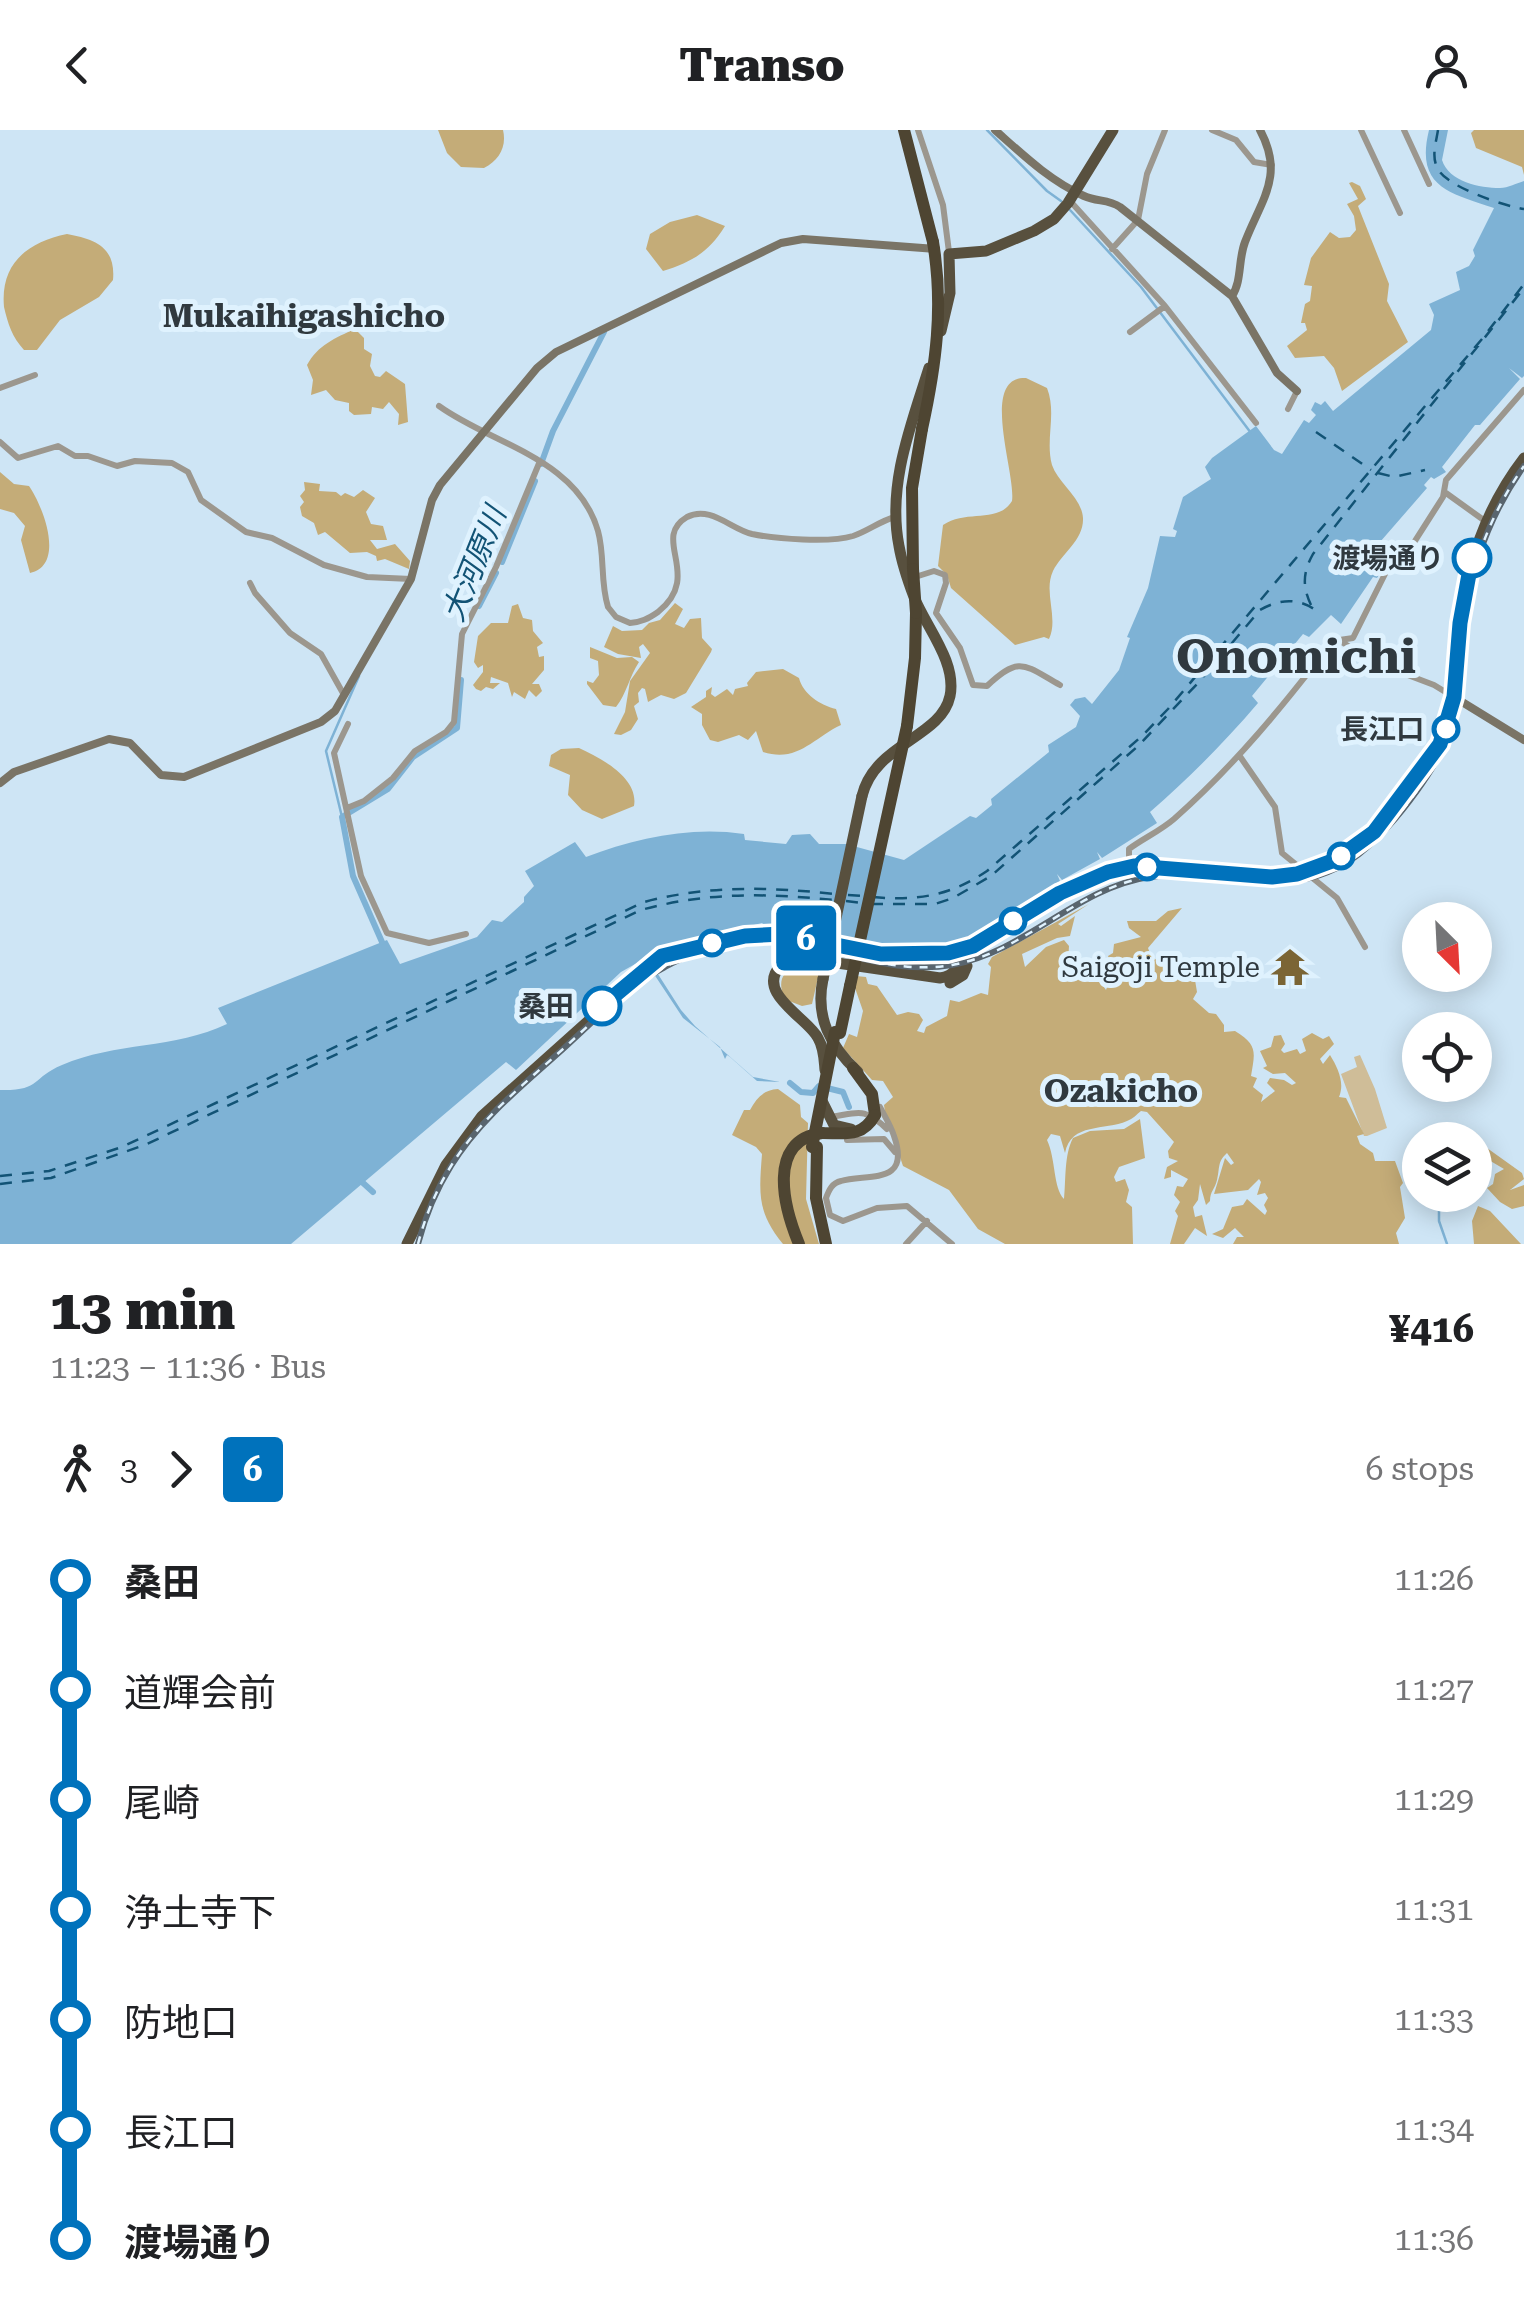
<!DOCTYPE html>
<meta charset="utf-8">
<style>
body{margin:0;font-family:"Roboto Serif","Noto Sans JP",serif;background:#f6f6f6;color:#202124;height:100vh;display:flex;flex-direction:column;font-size:38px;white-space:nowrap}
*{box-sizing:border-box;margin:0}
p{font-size:32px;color:#757577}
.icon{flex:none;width:55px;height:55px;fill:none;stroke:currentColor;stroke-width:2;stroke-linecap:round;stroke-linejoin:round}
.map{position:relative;height:1114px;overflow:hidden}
.sheet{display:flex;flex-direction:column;background:#fff;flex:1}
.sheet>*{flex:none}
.badge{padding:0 20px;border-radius:8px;font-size:35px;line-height:65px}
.needle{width:65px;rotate:156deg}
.controls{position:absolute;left:1402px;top:772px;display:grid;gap:20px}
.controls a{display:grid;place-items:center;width:90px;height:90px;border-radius:50%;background:#fff;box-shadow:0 5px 25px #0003;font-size:50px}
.map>.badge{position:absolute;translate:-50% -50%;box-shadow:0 0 0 5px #fff}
.legs{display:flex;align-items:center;gap:15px;height:110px;padding:0 50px;font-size:32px}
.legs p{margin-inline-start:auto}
.headline{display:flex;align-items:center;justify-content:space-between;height:170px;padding:0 50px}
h1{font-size:55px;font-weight:800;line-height:75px}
ul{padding:0 50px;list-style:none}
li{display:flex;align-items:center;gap:35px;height:110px;font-size:38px}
li i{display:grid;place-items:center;width:15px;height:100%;margin:0 12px;background:currentColor}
li i::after{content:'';width:25px;height:25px;margin:-12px;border:8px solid;border-radius:50%;background:#fff}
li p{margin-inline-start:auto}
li:first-child i{background:linear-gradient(#0000 50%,currentColor 0)}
li:last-child i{background:linear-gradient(currentColor 50%,#0000 0)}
header{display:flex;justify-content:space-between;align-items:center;height:130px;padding:0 50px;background:#fff;font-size:45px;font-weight:800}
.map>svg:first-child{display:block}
.green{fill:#cfbd98}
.forest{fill:#c4ac78}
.water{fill:#7eb2d5}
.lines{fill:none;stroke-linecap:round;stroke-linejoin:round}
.stream{stroke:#7eb2d5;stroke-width:2.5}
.river{stroke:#7eb2d5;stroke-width:6}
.ferry{stroke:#125375;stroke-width:2.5;stroke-dasharray:12 10;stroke-linecap:butt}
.tertiary{stroke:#9c978e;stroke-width:6}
.secondary{stroke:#7a7466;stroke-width:8}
.trunk{stroke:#58503e;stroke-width:11}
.motorway{stroke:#4e4532;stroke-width:12}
.rail-casing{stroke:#59656e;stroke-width:6}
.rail{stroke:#dff2fe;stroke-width:2.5;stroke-dasharray:8;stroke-linecap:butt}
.trunk-bridge{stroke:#58503e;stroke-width:11}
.motorway-bridge{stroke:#4e4532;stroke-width:12}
.line-1-casing{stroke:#fff;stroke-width:22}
.line-1{stroke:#0072bc;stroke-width:15}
.stop-1-dot{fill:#fff;stroke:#0072bc;stroke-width:5}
.labels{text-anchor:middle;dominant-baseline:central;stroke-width:10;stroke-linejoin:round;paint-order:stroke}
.stop-label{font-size:28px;font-weight:bold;fill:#30393f;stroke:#dff2fe;text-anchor:end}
.poi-label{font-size:28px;fill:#30393f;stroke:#dff2fe;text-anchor:end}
.water-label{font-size:30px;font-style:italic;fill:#125375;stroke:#dff2fe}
.quarter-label{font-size:32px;font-weight:bold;fill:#30393f;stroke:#dff2fe}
.town-label{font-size:48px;font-weight:bold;fill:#30393f;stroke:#dff2fe}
</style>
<header><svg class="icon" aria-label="back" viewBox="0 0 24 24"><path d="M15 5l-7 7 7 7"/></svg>Transo<svg class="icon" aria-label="person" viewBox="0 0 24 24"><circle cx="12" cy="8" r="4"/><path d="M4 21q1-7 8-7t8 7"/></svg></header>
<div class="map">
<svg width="1524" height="1114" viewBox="0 0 1524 1114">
<rect width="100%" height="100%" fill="#cee5f5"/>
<path class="green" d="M1360,925L1375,959L1387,998L1367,1006H1364L1341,944L1357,937L1354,927Z"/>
<path class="forest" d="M438,0H503C507,17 499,30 484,38L461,37L447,23Z
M1474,0H1524V45L1522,37L1476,18L1471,3Z
M1352,52L1360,56L1366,69L1358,76L1389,154L1387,171L1408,212L1342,261L1334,238L1324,226L1295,228L1287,216L1307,200L1305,193H1301L1305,174L1310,171L1312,156L1304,155L1311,128L1330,102L1339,108L1350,107L1356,100L1354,86L1347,74L1358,69L1349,53Z
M697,85L725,96C709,122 692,132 663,141L646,119L650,104L670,92Z
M67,104C95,109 116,117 113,150L99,167L60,190L37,220H24C12,207 8,194 4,177C0,133 28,112 67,104Z
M355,199L364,208V219L372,224L370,236L375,246L380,247L386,241L405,254L408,292L398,295L399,284L389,272L383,279L372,277L371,284L354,285L349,281V273L335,270L326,260L311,265L313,250L307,235C318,215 335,208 355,199Z
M1026,248L1047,258C1057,284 1045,309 1052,335C1058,353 1082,368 1083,388C1084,410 1062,423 1053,441C1043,462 1059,488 1049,509L1044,507L1015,515L951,458L947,445L938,436L943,395C967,379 998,394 1012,371C1016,343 979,246 1026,248Z
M0,342L14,354L29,356C43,376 66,435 30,443L21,410L25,396L14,383L0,379Z
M304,352L320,354L319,361L336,362L341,366L345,363L354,367L363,360L375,368L366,382L371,394L383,396L387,410H370L377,419L395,414L410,431L409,439L385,429L377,431L376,426L367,422L350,423L325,402L318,405L314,393L302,386L300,377L304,372L300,366L305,360Z
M675,473L683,479L675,494L684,498L690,489L701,488L702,508L712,519L711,522L686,563L674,569L661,565L648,572L645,559L642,558L638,563L639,572L634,576L638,589L631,600L621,605L614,604L625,582L630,551L650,523L643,514L639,517L641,528L618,524L604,517L613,496L622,501L642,500L649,493L660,490Z
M518,474L523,488L532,490L533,501L543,513L537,517L539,527L544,526V540L532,554H539L542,561L536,567L529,560L525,569L514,562L512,567L508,553L491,547L490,553H500L493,559L486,557L481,561L476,559L473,555L483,542V535L478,538L474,532L478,506L491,493H508L512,476Z
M590,517L617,528L632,527L639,532C629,547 627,563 616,577L603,575L587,554V551L593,553L599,545L598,531L590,528Z
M783,539L799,548C803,564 820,575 836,579L841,595C813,608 798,633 763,622L756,601L748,610L739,605L718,612L710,610L702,595V584L691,577L706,567V561L712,557L711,564L715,567L727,559L733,565L735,559L748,556L747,553L756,542Z
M579,618C601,628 639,648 634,676L602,689L582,680L568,665L570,645L549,636L551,625L561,619Z
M1089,774L1058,794L1061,796L1075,786L1070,806L1057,808L1022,824L1025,837L1046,817L1064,810L1069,816L1068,832H1074L1078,825L1086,832H1094L1098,838L1096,846L1106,860L1113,841L1108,826L1113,823L1114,814L1141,807L1129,798L1127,791H1156L1168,781L1182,778L1148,818C1154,836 1170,833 1184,842L1193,838L1197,862L1193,869L1209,883L1216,884L1224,895V902L1235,901C1258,915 1255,922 1251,946L1257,948L1253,957L1263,965L1261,972L1275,961L1267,953L1270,948L1284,950L1292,955L1296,953L1285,943L1273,944L1263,938L1267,936L1260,921L1271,917L1274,906L1281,905L1285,914L1281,920L1284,923L1297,919L1300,924L1306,921L1302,909L1312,903L1323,909L1329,906L1334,914L1320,929L1323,934L1330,925C1338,938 1345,953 1339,967L1346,968L1364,1004L1357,1006L1360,1014L1373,1023L1375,1031H1395L1403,1053L1400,1057L1405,1088L1396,1103L1399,1114H1233L1237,1107H1244L1235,1098L1223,1108L1212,1104L1223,1099L1232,1077L1243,1075L1247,1069L1265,1085L1267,1081L1264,1075L1268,1068L1265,1063L1257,1065L1261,1052L1259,1049L1248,1060L1214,1064L1225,1028L1231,1035L1234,1033L1227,1023C1217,1032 1220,1038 1217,1050C1215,1059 1210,1061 1210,1071L1206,1075L1200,1054L1198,1070L1193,1077L1195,1087L1202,1085L1207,1106L1195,1098L1184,1114H1170L1178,1086L1175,1081L1180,1072L1174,1065L1177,1056L1183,1057L1188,1049L1171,1040V1047L1164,1049L1167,1037L1178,1031L1169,1028L1168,1021L1174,1012L1147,982L1141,981C1137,984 1133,989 1127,991C1105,1001 1071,992 1065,1023L1060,1006L1051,1004L1047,1010C1056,1029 1053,1058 1064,1069C1066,1050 1064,1025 1073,1008L1090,1001L1124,999L1140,989L1145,1028L1119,1037L1114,1047L1116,1052L1125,1049L1129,1060L1126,1072L1132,1077L1133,1114H1005L978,1099L949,1060L903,1036L885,982L884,975L893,967L883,951L872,950L843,918L849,904L857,907L863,881L855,858L856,846L866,847L868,854L877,856L897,885L908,882L919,884L923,890L917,901L924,903L926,897L947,886L950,870L959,872L981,863L988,865L991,837L988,834L992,827Z
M798,833L820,839L812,874L802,876L784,869C778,850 781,844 798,833Z
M778,959L800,975L801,987L808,993L806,1069L819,1114H783C757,1082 759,1064 762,1024L756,1017L732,1005L744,980H750C757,967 764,960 778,959Z
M1476,1003L1487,1018L1522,1043L1524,1049L1510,1060L1524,1055V1076L1512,1079L1500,1072L1487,1058L1493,1054L1495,1044L1504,1039L1482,1026L1477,1027L1473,1010Z
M1478,1076L1490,1081L1521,1114H1474L1472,1091Z"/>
<path class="water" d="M1429,0H1448L1442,30C1449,52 1480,58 1500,58C1508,58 1517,53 1524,51V246L1522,248L1509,238L1520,249L1480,295H1475L1442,337L1446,342L1434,349L1431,347L1424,355L1427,358L1367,427L1382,440L1377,448L1373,447L1341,494L1331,485L1309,507L1303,504L1252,566L1258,573C1223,614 1189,648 1150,682L1157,693L1102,728L1097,722L1100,729L1062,750L1057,744L1060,751L1047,760L1058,755C1031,771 1007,793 978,804C911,830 838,810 769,798L762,793L661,818L647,827L681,880L695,896L753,947L780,952L757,951L730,927L727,925L725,929L720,917L683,888L644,829L621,842L516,940L506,932L291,1114H0V960C41,961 31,948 62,935C115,912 175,919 227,894L218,878L387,810L400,834L477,807L492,790L502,792L524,772V767L534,756L525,741L575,712L586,727C635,708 691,696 744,704L745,710L786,714L792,705L810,704L819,714H846L904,730L970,686L976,688L992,675L991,669L1049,622L1048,615L1076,597L1080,586L1070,575L1075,569L1085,567L1092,574L1119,540L1130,508L1127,507L1148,458L1160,406L1175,407L1177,401L1173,399L1183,367L1211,349L1205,337L1212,328L1256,296L1274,320L1282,324L1304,290L1309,293L1316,285L1311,280L1315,272L1321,275L1325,271L1333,281L1431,200L1434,185L1429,174L1460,160L1456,142L1469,136L1475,126L1473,120L1494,78C1449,63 1415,57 1429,0Z"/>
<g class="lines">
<path class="stream" d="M987,0L1047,61L1061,71
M1070,80L1141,157L1251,303
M342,687L326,621L359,546
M1409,1046L1420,1051
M1439,1065V1091L1447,1114"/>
<path class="river" d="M541,334L553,301L604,202
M502,432L535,351
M479,476L496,443
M382,812L353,746L342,687L388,659L413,627L457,598L461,550
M790,953L801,962L813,963L819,956L843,962L849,977
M362,1052L373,1062"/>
<path class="ferry" d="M1438,0C1436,13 1431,27 1438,39C1447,57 1504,76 1524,79
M1316,302L1371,340
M1378,343L1394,347L1425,340
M1311,475C1302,456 1303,442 1313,424L1524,158
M848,765L865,766
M873,767C917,771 950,766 987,741L1142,606L1168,579L1482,209L1524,154
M846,771L863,773
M871,774H935L953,768L991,746L1138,616L1198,553L1260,480C1277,470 1296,467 1314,479
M0,1046L49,1041L122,1017L644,772C709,755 769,757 835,764
M0,1054L51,1048L147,1014L641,780C706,762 767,763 833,770"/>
<path class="tertiary" d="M918,0L943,75L949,122
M1212,0L1236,10L1254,32L1272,35
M1361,0L1400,83
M1404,0L1429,54
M1071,72L1165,176L1256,293
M1112,119L1138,90L1147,44L1165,0
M1130,202L1165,176
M0,258L35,245
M439,276C493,315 577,328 598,401C605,426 600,452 608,477L616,487L630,493C641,492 648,489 658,482C704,445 650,409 687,387C710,375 731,399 752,404C776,409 830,413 853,406C868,401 880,391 895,387
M1288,279L1297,261
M0,312L18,328L58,316L75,326H88L117,336L135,331L172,333L188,342L201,370L246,402L272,408L324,435L367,447L411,449
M1446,363L1485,391
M912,448L934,441L945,445L946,453L936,483L960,518L973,555L987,556C1020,525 1024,535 1060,555
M250,453L255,463L290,503L321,524L344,565
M1339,510L1371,531L1434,555L1452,566
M348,594L334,623L361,746L387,803L429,813L466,804
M1239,625L1275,677L1282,723L1337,768L1365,817
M347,678L364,671L393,648L415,621L446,602L454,592L462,504L496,437L540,331
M1129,737V719C1144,708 1160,701 1174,689C1236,634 1283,576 1333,511L1353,508L1389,436L1406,425L1443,367L1446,350L1524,260
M880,977C885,987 891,996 894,1006C912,1057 865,1043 841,1051C832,1053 829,1060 826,1068L830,1085L843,1091L877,1078L907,1076L952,1114
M831,987C858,983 863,976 887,999
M847,1010L884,1009L895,1022
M906,1114L927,1091"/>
<path class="secondary" d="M995,0C1022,24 1050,51 1084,66C1097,72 1108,69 1120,77L1232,166L1277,243L1297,261
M1232,166C1242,151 1238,130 1245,112C1261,70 1285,46 1260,0
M1454,567L1524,610
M0,653L14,642L109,609L130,613L161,645L184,647L321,592L335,581L411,449L432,370L440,355L537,238L556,222L781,113L803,109L936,119"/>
<path class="trunk" d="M941,201L950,163L949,124L986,121L1034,101L1054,89L1068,73L1113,0
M862,666C875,613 941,608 950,566C957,532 926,497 914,467C908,451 902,434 899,416C887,355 911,295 929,238
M823,849C815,887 830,916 858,942
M950,853L963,845L967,836
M825,940C824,929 824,918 818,908C808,888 754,863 781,835C787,829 794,828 803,828L940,848C955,846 960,836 958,822
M822,971L834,995L851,999
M407,1114L446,1035L482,986L661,826L760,804L806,808L881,823H949L973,816C1020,788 1071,745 1128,737C1152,734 1180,740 1204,741C1231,743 1261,749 1288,745C1356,737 1400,676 1435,622C1457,588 1455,544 1459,504C1465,439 1484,380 1524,328"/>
<path class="motorway" d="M904,0L933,112
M913,439L912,358L922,299
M907,596L915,528L916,483
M840,903L850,856
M853,938L872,964L875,985
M817,1017L816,1068L826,1114
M799,1114C784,1078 766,1010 822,1003"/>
<g class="rail-casing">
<path id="rail" d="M418,1114C425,1087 436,1060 451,1036C479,990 523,955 563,919C595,890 626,857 665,837C692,822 723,814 754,812C822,809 884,847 952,835C1025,822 1077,758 1149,747C1224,736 1290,777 1359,724C1396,695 1444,631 1456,586C1465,551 1463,514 1467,478C1474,426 1494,379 1524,336"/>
</g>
<use href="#rail" class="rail"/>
<path class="trunk-bridge" d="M823,849L862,666"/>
<path class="motorway-bridge" d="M922,299C936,235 944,177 933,112
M913,439L916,483
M850,856L907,596
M822,1003C845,1003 862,1008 875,985
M812,1017L835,902"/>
</g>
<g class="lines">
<g class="line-1-casing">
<path id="line-1" d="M602,876L662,826L745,806L782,804L881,824L948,823L973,816L1060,763L1108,742L1134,736L1272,747L1297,744L1335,730L1374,702L1440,614L1454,567L1460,493L1472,428"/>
</g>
<use href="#line-1" class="line-1"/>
</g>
<defs>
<g id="temple-bare" transform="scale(3)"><path d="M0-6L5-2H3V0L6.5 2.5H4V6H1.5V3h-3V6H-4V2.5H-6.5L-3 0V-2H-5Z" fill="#7b6535" stroke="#dff2fe" stroke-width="2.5" paint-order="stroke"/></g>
</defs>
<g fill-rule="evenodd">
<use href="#temple-bare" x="1290" y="837"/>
</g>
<g class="stop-1-dot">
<circle cx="1472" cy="428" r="18"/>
<circle cx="1446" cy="599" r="12"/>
<circle cx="1341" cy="726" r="12"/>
<circle cx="1147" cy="737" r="12"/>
<circle cx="1013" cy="791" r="12"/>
<circle cx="712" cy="813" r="12"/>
<circle cx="602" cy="876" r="18"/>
</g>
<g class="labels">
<g class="stop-label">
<text x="1444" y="428">渡場通り</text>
<text x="1424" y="599">長江口</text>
<text x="574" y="876">桑田</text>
</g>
<g class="poi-label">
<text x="1260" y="837">Saigoji Temple</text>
</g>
<g class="water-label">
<text transform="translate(474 434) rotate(-68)">大河原川</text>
</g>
<g class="quarter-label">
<text x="304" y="186">Mukaihigashicho</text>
<text x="1121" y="961">Ozakicho</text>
</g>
<g class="town-label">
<text x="1296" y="527">Onomichi</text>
</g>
</g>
</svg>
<div class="controls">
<a><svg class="needle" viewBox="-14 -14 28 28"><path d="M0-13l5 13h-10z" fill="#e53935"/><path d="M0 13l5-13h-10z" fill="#757577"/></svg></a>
<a><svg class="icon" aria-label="locate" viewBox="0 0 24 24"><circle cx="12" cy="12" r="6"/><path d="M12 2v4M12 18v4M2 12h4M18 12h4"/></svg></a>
<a><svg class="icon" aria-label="layers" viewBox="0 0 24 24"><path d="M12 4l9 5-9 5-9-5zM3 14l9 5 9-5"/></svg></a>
</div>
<b class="badge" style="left:806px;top:808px;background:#0072bc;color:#fff">6</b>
</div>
<section class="sheet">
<div class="headline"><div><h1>13 min</h1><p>11:23 – 11:36 · Bus</p></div><b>¥416</b></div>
<div class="legs"><svg class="icon" aria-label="walk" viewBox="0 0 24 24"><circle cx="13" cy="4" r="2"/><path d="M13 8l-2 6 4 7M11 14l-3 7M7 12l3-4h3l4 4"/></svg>3<svg class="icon" aria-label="forward" viewBox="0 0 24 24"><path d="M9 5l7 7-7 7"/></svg><b class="badge" style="background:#0072bc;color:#fff">6</b><p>6 stops</p></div>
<ul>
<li><i style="color:#0072bc"></i><b>桑田</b><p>11:26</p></li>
<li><i style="color:#0072bc"></i><span>道輝会前</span><p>11:27</p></li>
<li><i style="color:#0072bc"></i><span>尾崎</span><p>11:29</p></li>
<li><i style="color:#0072bc"></i><span>浄土寺下</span><p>11:31</p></li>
<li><i style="color:#0072bc"></i><span>防地口</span><p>11:33</p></li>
<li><i style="color:#0072bc"></i><span>長江口</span><p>11:34</p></li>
<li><i style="color:#0072bc"></i><b>渡場通り</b><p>11:36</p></li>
</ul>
</section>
